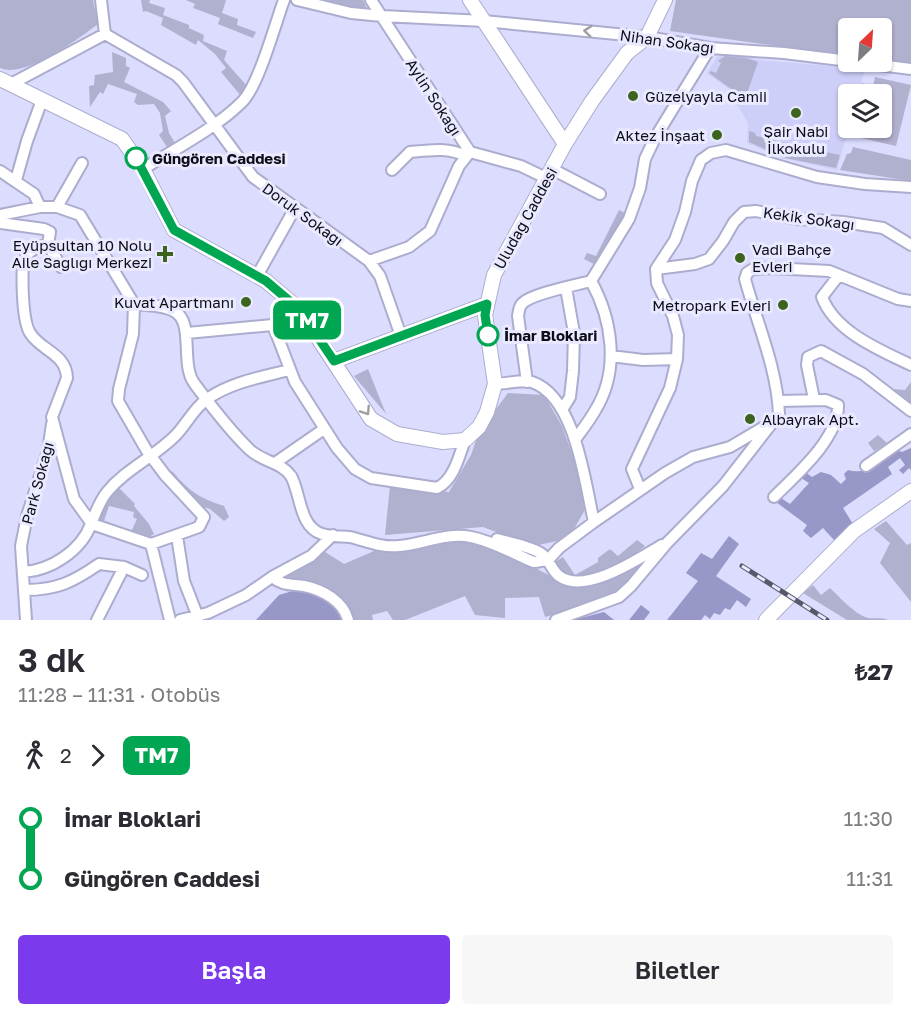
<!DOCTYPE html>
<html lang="tr">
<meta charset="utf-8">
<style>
body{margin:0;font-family:"Golos Text",sans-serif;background:#f7f7f7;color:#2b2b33;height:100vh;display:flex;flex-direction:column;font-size:22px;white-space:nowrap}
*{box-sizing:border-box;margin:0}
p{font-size:20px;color:#7c7c81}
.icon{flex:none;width:33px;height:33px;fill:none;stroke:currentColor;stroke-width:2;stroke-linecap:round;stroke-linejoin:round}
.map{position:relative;height:620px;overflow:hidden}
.side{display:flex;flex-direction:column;background:#fff;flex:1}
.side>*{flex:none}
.badge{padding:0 12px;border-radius:9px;font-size:21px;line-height:39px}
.needle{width:39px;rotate:25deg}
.tools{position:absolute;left:838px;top:18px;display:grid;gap:12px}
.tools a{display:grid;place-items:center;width:54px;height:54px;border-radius:6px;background:#fff;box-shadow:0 2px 4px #0004;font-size:30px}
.map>.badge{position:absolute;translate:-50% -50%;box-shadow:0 0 0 3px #fff}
.legs{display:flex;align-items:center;gap:9px;height:66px;padding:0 18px;font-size:20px}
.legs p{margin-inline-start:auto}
.head{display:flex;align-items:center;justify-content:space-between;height:102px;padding:0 18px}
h1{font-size:33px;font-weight:600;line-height:45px}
.primary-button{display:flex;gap:12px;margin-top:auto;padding:12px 18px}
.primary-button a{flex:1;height:69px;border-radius:6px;background:#7c3aed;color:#fff;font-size:24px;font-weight:600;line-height:69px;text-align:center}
.primary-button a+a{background:#f7f7f7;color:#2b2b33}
ul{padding:0 18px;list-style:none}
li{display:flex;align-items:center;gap:21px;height:60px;font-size:22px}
li i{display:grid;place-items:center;width:9px;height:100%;margin:0 8px;background:currentColor}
li i::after{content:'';width:15px;height:15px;margin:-8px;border:4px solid;border-radius:50%;background:#fff}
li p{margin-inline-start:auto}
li:first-child i{background:linear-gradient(#0000 50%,currentColor 0)}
li:last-child i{background:linear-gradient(currentColor 50%,#0000 0)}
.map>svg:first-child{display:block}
.built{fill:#cecff8}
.green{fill:#b0b0cf}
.forest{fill:#9797c8}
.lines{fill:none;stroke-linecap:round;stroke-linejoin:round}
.minor-casing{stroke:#acadce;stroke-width:14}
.secondary-casing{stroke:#acadce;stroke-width:16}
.minor{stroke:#fff;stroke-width:10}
.secondary{stroke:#fff;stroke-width:14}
.rail-casing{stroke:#58586b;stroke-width:5}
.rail{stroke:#e9eaff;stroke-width:3;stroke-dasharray:9;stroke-linecap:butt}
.oneway{stroke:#9e9ea3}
.line-1-casing{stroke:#fff;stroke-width:14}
.line-1{stroke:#00a651;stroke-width:9}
.poi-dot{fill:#3c641f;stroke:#e9eaff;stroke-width:2}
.stop-1-dot{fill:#fff;stroke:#00a651;stroke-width:3}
.labels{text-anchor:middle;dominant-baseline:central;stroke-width:6;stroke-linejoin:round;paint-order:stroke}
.street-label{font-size:15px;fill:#0d0d18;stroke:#e9eaff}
.poi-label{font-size:15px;fill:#0d0d18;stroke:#e9eaff;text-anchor:end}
.stop-label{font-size:15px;font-weight:bold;fill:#0d0d18;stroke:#e9eaff;text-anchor:start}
</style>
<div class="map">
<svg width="911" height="620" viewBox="0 0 911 620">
<rect width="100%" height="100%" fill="#dbdcfe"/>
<path class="built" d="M725,54L745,56L758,60L865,69L858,94H849V126L837,170L782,158L747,143L748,123L737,104L740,97L707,73L717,57Z"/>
<path class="green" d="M0,0H93L98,24C78,39 25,79 0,68Z
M141,0H150L149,3L165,8L163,15L189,25V28L204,35L203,41L227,51L224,60L247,86L241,96L221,72L226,68L215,54L198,40L196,45L161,25L163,18L146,11L143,12Z
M186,0H226L222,13L238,19L237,25L256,32L253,38L218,24L220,18L193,8L195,4Z
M318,0H363L366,6L365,9L336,5Z
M676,0H911V65L882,61V28H849V56L670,31Z
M112,52L126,58V66L130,68L124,82L163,102L171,111L165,116L169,133L175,143L167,147L159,135L163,131L160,113L154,104L138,105L134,102L137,94L108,84L103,94L100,92L90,107L89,86L94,85L95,75L113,72Z
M725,56L746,58L758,62L745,99L709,73L711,71L716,73L721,63L718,61Z
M875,77L911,85L896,146L861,138L863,128H882V94L871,93L860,94L862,83L873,86Z
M749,131L755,133L756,136L786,143L782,157L749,142Z
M790,145L840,155L836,168L785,158Z
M853,147L911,160V181L840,170L847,154L851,153Z
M619,210L625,213L594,264L584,259L587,253L596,256Z
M368,369L386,414L354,376Z
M911,382V406L892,389L905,390Z
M508,393L544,395L562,426L585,489L586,508L574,529L557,541L538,545L517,540L483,527L385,535L390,486L449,492L471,455L479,432Z
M878,435L887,443L874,451L868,443Z
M172,471C189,491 199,498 224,506L229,517L224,521L210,509L197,505L168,475Z
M119,488L135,504L134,506L149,524L154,534L149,537L131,532L137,519L133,517L134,512L109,506L103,524L95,521L110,497Z
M886,521L907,545L911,543V602L880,563L890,543L874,529Z
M459,540C499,544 533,568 568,585C596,590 625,569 650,558C642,567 634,579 624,586C602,603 571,611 545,617L539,597L505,598V618L475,615L465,596L405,620H393L387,611L372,615L373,620H354C351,613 347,603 342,599C326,586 303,586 286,577L285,574L322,550L344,564L374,551L399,552L439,542Z
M637,540L645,546C625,562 572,596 555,562L563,557L575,575L598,562V558L610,549L618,556Z
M813,585L821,595L830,588C840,597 854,614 868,618C875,619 881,617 888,620H847L803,593Z"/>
<path class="forest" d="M911,448V470L909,468L903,474L899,470L905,465L900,458L888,467L892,474L843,508L853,524L834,540L823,528L811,538L803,531L807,525L776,502L781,498L790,504L809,483L801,478L805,472L812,477L821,472L831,475L841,484L846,479L844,474L848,470C867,476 882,460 897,450L902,452Z
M729,536L739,544L716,576L751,599L746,607L737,600L730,610L725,608L720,615L714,613L710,619L705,615L701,620H667L698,581L686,573L701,553L712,559Z
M296,590C315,592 337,601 342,620H256L279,595Z
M641,605L650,612L644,620H629Z
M604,612L614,620H573Z"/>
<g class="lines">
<g class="minor-casing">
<path id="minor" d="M101,0L105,34
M297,0L351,13L382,16L484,21L647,37L710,48L784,53L849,61
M371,0L470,152
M856,62L911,69
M11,84L105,34L176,75L183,82L253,177L369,261L380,276L401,336
M470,152L521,166L546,178
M143,169C175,149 216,128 242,102C259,85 275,24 284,0
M552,169L600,194
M392,170L410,152C430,150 448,147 466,156
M0,171L34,194L40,207
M16,180L27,141L42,100
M57,207L82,163
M0,215L40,207H57L80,215L134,304L133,334L119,389L118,401L147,451L165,475L204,517L199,527L151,544L92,524L74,499L52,417L67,378C66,353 41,351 30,333C22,320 22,279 23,263C27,250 36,248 48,244L50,232L44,229L0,223
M48,244L61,267
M369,261L409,247L430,231L459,166L470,152
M656,269L695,264L709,259L723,241L734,222L744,212L756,211L797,219L843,222L883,228L911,245
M839,275L822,297C835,332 880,350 911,365
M257,276L295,208
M591,281L629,219L640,188L645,159L655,138L710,48
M134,304C147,305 163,305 174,311C195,322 180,363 194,383C211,406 229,430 250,450C263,462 281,462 291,476C301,494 299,527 322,534C331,537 341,536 350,537C366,541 382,548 399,546C423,544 447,532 471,537C487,540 503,548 518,555C523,557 529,561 534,562C539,562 544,560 548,560
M273,325L295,382L337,448L355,469L371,478L437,488C454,480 459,456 465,440
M187,333L273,325L290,301
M611,356L643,360L677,359
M527,382L518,316C519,311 519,305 524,302C535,293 576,285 591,281C612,319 620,369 596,409C590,420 582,430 575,440
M495,384C506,384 523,379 532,382C576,397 585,484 594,522
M814,399L807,365L808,357L821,351L863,374L911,411
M562,410L570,397L573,371L574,333L566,288
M275,463L324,429
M866,466L911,434
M640,489L632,469L670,388L677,359L678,335L673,316L657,283L656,269L675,240L685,212L692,181L701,160L711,153L726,150L817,177L865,184L911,187
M774,497C796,475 839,438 838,405L826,400L778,401
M177,536L184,581L198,617
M497,539C510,543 531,546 542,554C550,560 551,570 559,576C585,595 638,559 662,545
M151,544L170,620
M548,560L559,548L594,522L665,473L693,457L730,447L769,424
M24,572C51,570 81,551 91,524C96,512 99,502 107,492C126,469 154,457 175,436C186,425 194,408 207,399C231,382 262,377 289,370
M272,577C283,586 291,584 304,586C323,590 343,601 348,620
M25,590C57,590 73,582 99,564L124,567L142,575
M26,620L21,546L27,516L48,451L52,424
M97,620L124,567
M180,620L208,613L246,595L272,577L311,556L333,535
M556,620L619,597L631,586L667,543L723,486L779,414C777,368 757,323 745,279L747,273L753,269L772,268L829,271L898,299L911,301"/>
</g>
<g class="secondary-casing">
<path id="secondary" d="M470,0L565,144
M0,79L122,139L143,169L174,230L266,281L299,309L371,419L397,434L443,442L465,440L479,427L487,412L495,384L485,315L494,275L565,144L592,101L627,53L647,37L665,0
M334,361L487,304
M766,620L854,531L911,491"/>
</g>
<use href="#minor" class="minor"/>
<use href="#secondary" class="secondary"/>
<g class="rail-casing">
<path id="rail" d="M742,566L827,620"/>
</g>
<use href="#rail" class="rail"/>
</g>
<defs><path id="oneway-chevron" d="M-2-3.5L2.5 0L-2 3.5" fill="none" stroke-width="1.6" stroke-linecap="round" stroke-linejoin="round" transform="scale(1.5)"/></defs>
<g class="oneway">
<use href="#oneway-chevron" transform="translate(588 31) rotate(-174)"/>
<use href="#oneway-chevron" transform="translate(366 411) rotate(57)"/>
</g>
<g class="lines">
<g class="line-1-casing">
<path id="line-1" d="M136,158L174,230L266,281L299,309L334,361L487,304L485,315L488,335"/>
</g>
<use href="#line-1" class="line-1"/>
</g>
<g class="poi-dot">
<circle cx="633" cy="96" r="6"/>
<circle cx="796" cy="113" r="6"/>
<circle cx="717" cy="135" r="6"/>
<path d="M162 245h6v6h6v6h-6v6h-6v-6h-6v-6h6z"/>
<circle cx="740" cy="258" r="6"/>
<circle cx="246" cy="302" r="6"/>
<circle cx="783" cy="305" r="6"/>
<circle cx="750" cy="419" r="6"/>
</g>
<g class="stop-1-dot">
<circle cx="136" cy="158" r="10"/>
<circle cx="488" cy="335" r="10"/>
</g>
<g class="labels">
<g class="street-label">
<text transform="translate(667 41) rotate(8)">Nihan Sokağı</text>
<text transform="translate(434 97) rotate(57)">Aylin Sokağı</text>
<text transform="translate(303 214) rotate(36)">Doruk Sokağı</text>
<text transform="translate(525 218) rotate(-61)">Uludağ Caddesi</text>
<text transform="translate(809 218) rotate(8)">Kekik Sokağı</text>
<text transform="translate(37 483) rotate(-75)">Park Sokağı</text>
</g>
<g class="poi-label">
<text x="645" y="96" text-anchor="start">Güzelyayla Camii</text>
<text x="796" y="131" text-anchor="middle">Şair Nabi<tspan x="796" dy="17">İlkokulu</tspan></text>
<text x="705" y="135">Aktez İnşaat</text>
<text x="152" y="245">Eyüpsultan 10 Nolu<tspan x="152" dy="17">Aile Sağlığı Merkezi</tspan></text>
<text x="752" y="249" text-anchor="start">Vadi Bahçe<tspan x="752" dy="17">Evleri</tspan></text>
<text x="234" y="302">Kuvat Apartmanı</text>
<text x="771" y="305">Metropark Evleri</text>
<text x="762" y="419" text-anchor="start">Albayrak Apt.</text>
</g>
<g class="stop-label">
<text x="152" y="158">Güngören Caddesi</text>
<text x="504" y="335">İmar Bloklari</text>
</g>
</g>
</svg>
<div class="tools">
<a><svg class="needle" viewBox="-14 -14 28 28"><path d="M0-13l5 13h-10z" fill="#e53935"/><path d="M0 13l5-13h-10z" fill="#7c7c81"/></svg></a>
<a><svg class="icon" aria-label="layers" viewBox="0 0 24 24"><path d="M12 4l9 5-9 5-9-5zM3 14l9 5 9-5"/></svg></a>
</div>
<b class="badge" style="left:307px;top:320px;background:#00a651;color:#fff">TM7</b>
</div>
<section class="side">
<div class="head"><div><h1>3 dk</h1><p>11:28 – 11:31 · Otobüs</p></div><b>₺27</b></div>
<div class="legs"><svg class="icon" aria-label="walk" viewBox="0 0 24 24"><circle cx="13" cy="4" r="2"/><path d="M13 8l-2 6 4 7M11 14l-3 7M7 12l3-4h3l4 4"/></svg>2<svg class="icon" aria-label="forward" viewBox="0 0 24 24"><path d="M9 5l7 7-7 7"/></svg><b class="badge" style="background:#00a651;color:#fff">TM7</b></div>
<ul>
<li><i style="color:#00a651"></i><b>İmar Bloklari</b><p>11:30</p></li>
<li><i style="color:#00a651"></i><b>Güngören Caddesi</b><p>11:31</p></li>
</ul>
<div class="primary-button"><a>Başla</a><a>Biletler</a></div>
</section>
